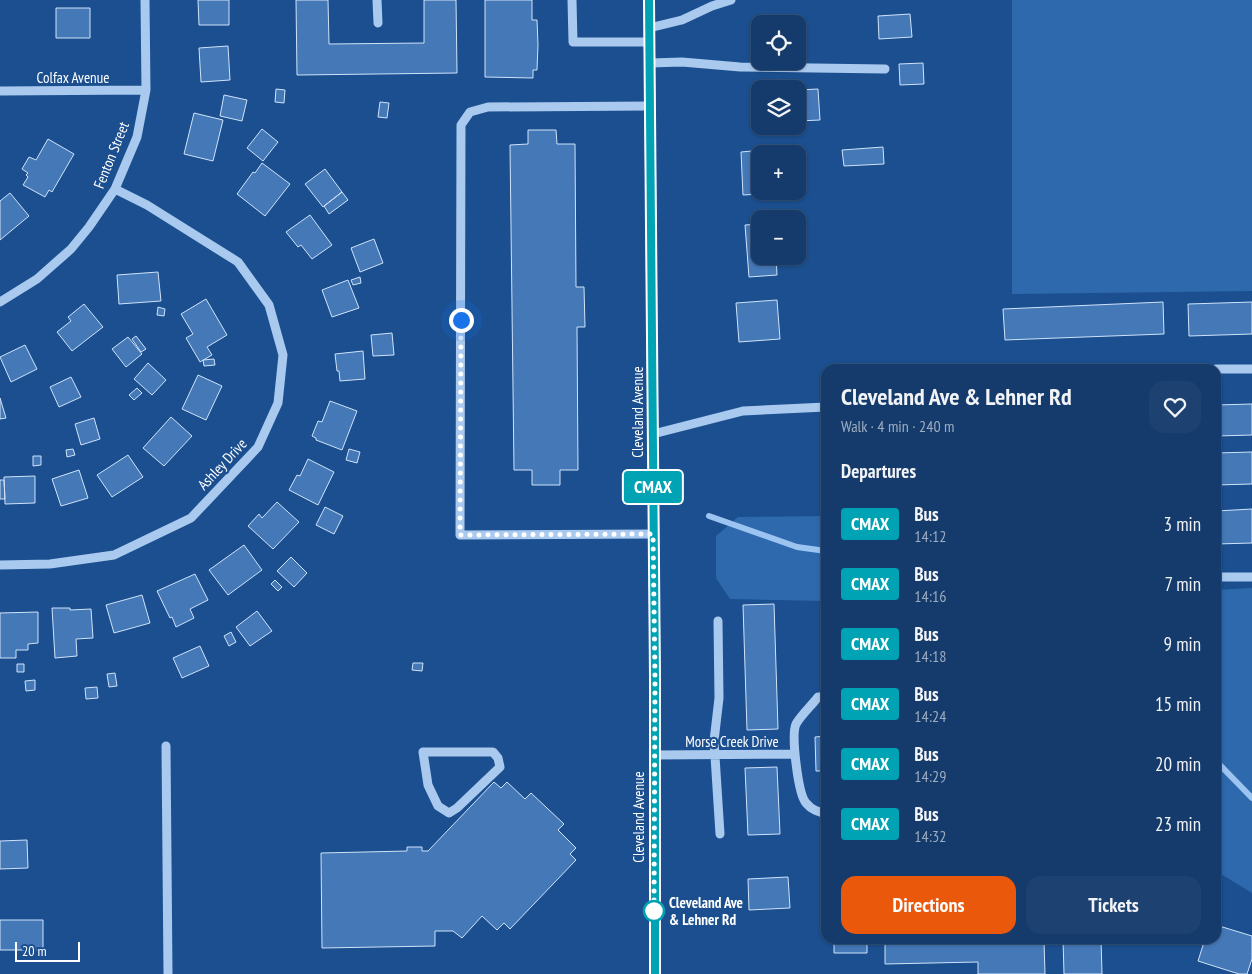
<!DOCTYPE html>
<meta charset="utf-8">
<style>
body{margin:0;font-family:"PT Sans Narrow",sans-serif;background:#1d4271;color:#f1f3f6;height:100vh;display:flex;flex-direction:column;font-size:19px;white-space:nowrap}
*{box-sizing:border-box;margin:0}
p{font-size:16px;color:#9dadc1}
.icon{flex:none;width:28px;height:28px;fill:none;stroke:currentColor;stroke-width:2;stroke-linecap:round;stroke-linejoin:round}
.map{position:relative;flex:1;overflow:hidden}
.panel{position:absolute;left:821px;top:364px;width:400px;height:580px;display:flex;flex-direction:column;background:#143b6b;border-radius:15px;box-shadow:0 1px 4px #0004,0 0 0 1px #33557e}
.panel>*{flex:none}
.badge{padding:0 10px;border-radius:4px;font-size:18px;line-height:32px}
.fabs{position:absolute;left:751px;top:15px;display:grid;gap:10px}
.fabs a{display:grid;place-items:center;width:55px;height:55px;border-radius:10px;background:#143b6b;box-shadow:0 1px 4px #0004,0 0 0 1px #33557e;font-size:25px}
.scale{position:absolute;left:15px;bottom:12px;width:65px;box-sizing:border-box;padding-left:5px;border:2px solid #fff;border-top:0;font-size:14px;line-height:18px;white-space:nowrap;color:#fff;-webkit-text-stroke:4px #1b4f8f;paint-order:stroke}
.you{position:absolute;width:25px;height:25px;margin:-12px;border:4px solid #fff;border-radius:50%;background:#1a73e8;box-shadow:0 0 0 8px #1a73e833}
.map>.badge{position:absolute;translate:-50% -50%;box-shadow:0 0 0 2px #fff}
h2{padding:0 20px;font-size:19px;line-height:45px}
.round{display:grid;place-items:center;flex:none;width:52px;height:52px;border-radius:15px;background:#1d4271}
.overview{display:flex;align-items:center;justify-content:space-between;height:85px;padding:0 20px}
h1{font-size:24px;font-weight:800;line-height:38px}
.action{display:flex;gap:10px;margin-top:auto;padding:10px 20px}
.action a{flex:1;height:58px;border-radius:15px;background:#ea580c;color:#fff;font-size:20px;font-weight:800;line-height:58px;text-align:center}
.action a+a{background:#1d4271;color:#f1f3f6}
ul{padding:0;list-style:none}
li{display:flex;align-items:center;gap:15px;height:60px;padding:0 20px}
li div{flex:1}
li b{display:block;font-size:19px}
li em{font-style:normal}
li .badge{min-width:55px;font-weight:700;text-align:center}
.map>svg:first-child{display:block}
.green{fill:#2e69ad}
.lines{fill:none;stroke-linecap:round;stroke-linejoin:round}
.stream{stroke:#9cc4f0;stroke-width:6}
.building{fill:#4478b7;stroke:#cfe3fa}
.minor{stroke:#a9c9ee;stroke-width:9}
.major{stroke:#f0f6ff;stroke-width:12}
.line-casing{stroke:#fff;stroke-width:11}
.line{stroke:#00a3b4;stroke-width:8}
.walk{stroke:#fff;stroke-width:5;stroke-dasharray:0 9}
.stop-dot{fill:#fff;stroke:#00a3b4;stroke-width:2.5}
.labels{text-anchor:middle;dominant-baseline:central;stroke-width:4.5;stroke-linejoin:round;paint-order:stroke}
.street-label{font-size:15px;fill:#fff;stroke:#1b4f8f}
.stop-label{font-size:15px;font-weight:bold;fill:#fff;stroke:#1b4f8f;text-anchor:start}
</style>
<div class="map">
<svg width="1252" height="974" viewBox="0 0 1252 974">
<rect width="100%" height="100%" fill="#1b4f8f"/>
<path class="green" d="M1012,0H1252V291L1012,294Z
M826,516V601L730,599L716,578V536L738,517Z
M1252,588V893L1216,871V590Z"/>
<g class="lines">
<path class="stream" d="M709,516L797,547L826,551
M1216,761L1252,798"/>
</g>
<path class="building" d="M198,0H229V25H199Z
M296,0H328L329,44L424,43V0H456L457,73L297,75Z
M485,0H532V20H537L538,45L537,70H533V78L485,77Z
M56,8H90V38H56Z
M910,14L912,37L879,39L878,16Z
M228,46L230,80L201,82L199,48Z
M923,63L924,84L900,85L899,64Z
M276,89L285,90L284,103L275,102Z
M818,89L820,120L798,121V90Z
M224,95L247,100L242,121L220,116Z
M380,102L389,103L387,118L378,117Z
M194,113L223,120L213,161L184,154Z
M262,129L278,142L263,161L247,148Z
M528,130H556L557,144H575L576,287H584L585,327H577L578,470H560V485H532V470H514L510,145L528,144Z
M48,139L74,154L52,192L49,190L45,197L23,185L28,177L26,175L28,173L22,169L29,157L36,160Z
M883,147L884,164L844,166L842,150Z
M763,150V154H760V191H778L779,193L743,195L741,152Z
M262,163L290,184L265,216L237,194L253,172L255,173Z
M325,169L342,192L323,207L305,184Z
M342,192L348,200L329,214L324,206Z
M10,193L29,216L0,240V201Z
M310,215L332,245L312,259L301,245L298,247L286,232Z
M760,224V256H776L777,275L749,277L745,225Z
M374,239L383,263L360,272L351,248Z
M158,272L161,301L119,304L117,275Z
M360,277L361,283L353,285L351,280Z
M348,280L359,308L332,317L322,290Z
M206,299L227,335L207,347L212,355L200,362L186,338L193,334L181,314Z
M777,300L780,339L739,342L736,303Z
M1163,302L1164,334L1005,340L1003,309Z
M1252,302V334L1189,336L1188,304Z
M84,304L103,327L72,351L57,332L71,321L68,317Z
M158,307L165,309L164,316L157,315Z
M392,333L394,355L373,356L371,335Z
M136,336L146,349L141,352L132,339Z
M128,337L142,354L126,367L112,349Z
M25,345L37,369L11,382L0,357Z
M363,351L365,379L340,381L339,371H337L335,354Z
M214,359L215,365L204,366L203,360Z
M148,363L166,380L152,395L134,379Z
M198,375L222,386L206,420L182,409Z
M71,377L81,397L59,407L50,387Z
M137,388L142,393L134,400L129,395Z
M0,398L6,418L0,419Z
M330,401L357,411L342,450L316,440V438L312,436L318,421L322,422Z
M1252,404V435L1216,436V405Z
M171,417L192,436L164,466L143,448Z
M94,418L100,439L81,445L75,424Z
M73,449L75,455L67,457L66,450Z
M349,449L360,452L357,463L346,460Z
M1252,452V484L1216,485V453Z
M128,455L143,477L112,497L97,475Z
M33,456H41V465L33,466Z
M308,459L334,472L318,505L289,490L297,475L300,476Z
M79,470L88,498L61,506L52,479Z
M35,476V503L5,504L4,477Z
M0,480H4L5,499H0Z
M277,502L299,522L273,549L248,526L259,514L262,518Z
M325,507L343,516L334,534L316,525Z
M1252,509V543L1216,544V511Z
M244,545L262,570L228,595L209,570Z
M291,557L307,573L294,587L277,571Z
M195,574L208,600L190,609L194,618L176,627L172,617L170,618L157,591Z
M275,580L282,587L278,591L271,584Z
M142,595L150,623L114,633L106,605Z
M774,604L778,729L747,730L743,605Z
M52,608H70V610L91,609L93,638L76,639L77,656L55,658Z
M257,611L272,631L250,646L236,627Z
M38,612V643L28,644V650H16V658H0V613Z
M231,632L236,642L229,646L224,636Z
M826,635V667H824L823,636Z
M200,646L209,666L182,678L173,658Z
M413,663H423L422,671L412,670Z
M17,664H24V672H17Z
M115,673L117,686L109,687L107,674Z
M35,680V690L26,691L25,681Z
M97,687L98,698L86,699L85,688Z
M826,736V771H816L815,737Z
M777,767L780,834L748,835L745,768Z
M494,782L501,788L507,782L525,799L531,793L564,824L558,830L576,848L570,854L576,860L510,929L504,923L497,930L482,916L462,938L453,931H435V946L322,948L321,853L407,851V847H422V851H428Z
M27,840L28,868L0,869V841Z
M788,877L790,908L749,910L748,879Z
M0,920H43V950H0Z
M1216,925L1252,936V959L1247,974H1239L1198,961L1205,939H1216Z
M834,939H867V953H834Z
M885,939H981V942L1044,941L1045,974H978V962L885,964Z
M1063,939H1101L1102,974H1064Z"/>
<g class="lines">
<path class="minor" d="M377,0L378,23
M572,0L573,42H650
M649,28L682,20L712,6L731,0
M650,63L682,62L740,67L885,69
M0,91L146,90
M651,106L488,107L470,112L461,125L460,535L653,534
M0,302L37,279L71,249L89,227L115,189L137,137L146,90L145,0
M1216,369H1252
M653,434L743,411L826,407
M0,565L50,564L114,555L191,518L258,447L278,403L283,355L269,305L238,262L147,205L115,189
M1216,577H1252
M718,621L719,698L714,741L720,834
M826,697H818C812,705 801,715 796,724C791,735 798,794 806,803C811,809 819,813 826,813
M166,746L168,974
M423,752H493L498,758L500,767L457,808L449,813L438,806L428,785Z
M654,755L795,754"/>
<path class="major" d="M649,0L655,678V974"/>
</g>
<g class="lines">
<g class="line-casing">
<path id="line" d="M649,0L655,678V974"/>
</g>
<use href="#line" class="line"/>
<path class="walk" d="M461,320L460,535L653,534L655,678L654,911"/>
</g>
<circle class="stop-dot" cx="654" cy="911" r="10"/>
<g class="labels">
<g class="street-label">
<text x="73" y="77">Colfax Avenue</text>
<text transform="translate(111 155) rotate(-68)">Fenton Street</text>
<text transform="translate(637 412) rotate(-90)">Cleveland Avenue</text>
<text transform="translate(222 464) rotate(-47)">Ashley Drive</text>
<text x="732" y="741">Morse Creek Drive</text>
<text transform="translate(638 817) rotate(-90)">Cleveland Avenue</text>
</g>
<g class="stop-label">
<text x="669" y="902">Cleveland Ave<tspan x="669" dy="17">&amp; Lehner Rd</tspan></text>
</g>
</g>
</svg>
<div class="fabs">
<a><svg class="icon" aria-label="locate" viewBox="0 0 24 24"><circle cx="12" cy="12" r="6"/><path d="M12 2v4M12 18v4M2 12h4M18 12h4"/></svg></a>
<a><svg class="icon" aria-label="layers" viewBox="0 0 24 24"><path d="M12 4l9 5-9 5-9-5zM3 14l9 5 9-5"/></svg></a>
<a>+</a>
<a>−</a>
</div>
<div class="scale">20 m</div>
<div class="you" style="left:461px;top:320px"></div>
<b class="badge" style="left:653px;top:487px;background:#00a3b4;color:#fff">CMAX</b>
<section class="panel">
<div class="overview"><div><h1>Cleveland Ave &amp; Lehner Rd</h1><p>Walk · 4 min · 240 m</p></div><a class="round"><svg class="icon" aria-label="heart" viewBox="0 0 24 24"><path d="M12 20l-8-8c-3-5 5-10 8-4 3-6 11-1 8 4z"/></svg></a></div>
<h2>Departures</h2>
<ul>
<li><span class="badge" style="background:#00a3b4;color:#fff">CMAX</span><div><b>Bus</b><p>14:12</p></div><em>3 min</em></li>
<li><span class="badge" style="background:#00a3b4;color:#fff">CMAX</span><div><b>Bus</b><p>14:16</p></div><em>7 min</em></li>
<li><span class="badge" style="background:#00a3b4;color:#fff">CMAX</span><div><b>Bus</b><p>14:18</p></div><em>9 min</em></li>
<li><span class="badge" style="background:#00a3b4;color:#fff">CMAX</span><div><b>Bus</b><p>14:24</p></div><em>15 min</em></li>
<li><span class="badge" style="background:#00a3b4;color:#fff">CMAX</span><div><b>Bus</b><p>14:29</p></div><em>20 min</em></li>
<li><span class="badge" style="background:#00a3b4;color:#fff">CMAX</span><div><b>Bus</b><p>14:32</p></div><em>23 min</em></li>
</ul>
<div class="action"><a>Directions</a><a>Tickets</a></div>
</section>
</div>
